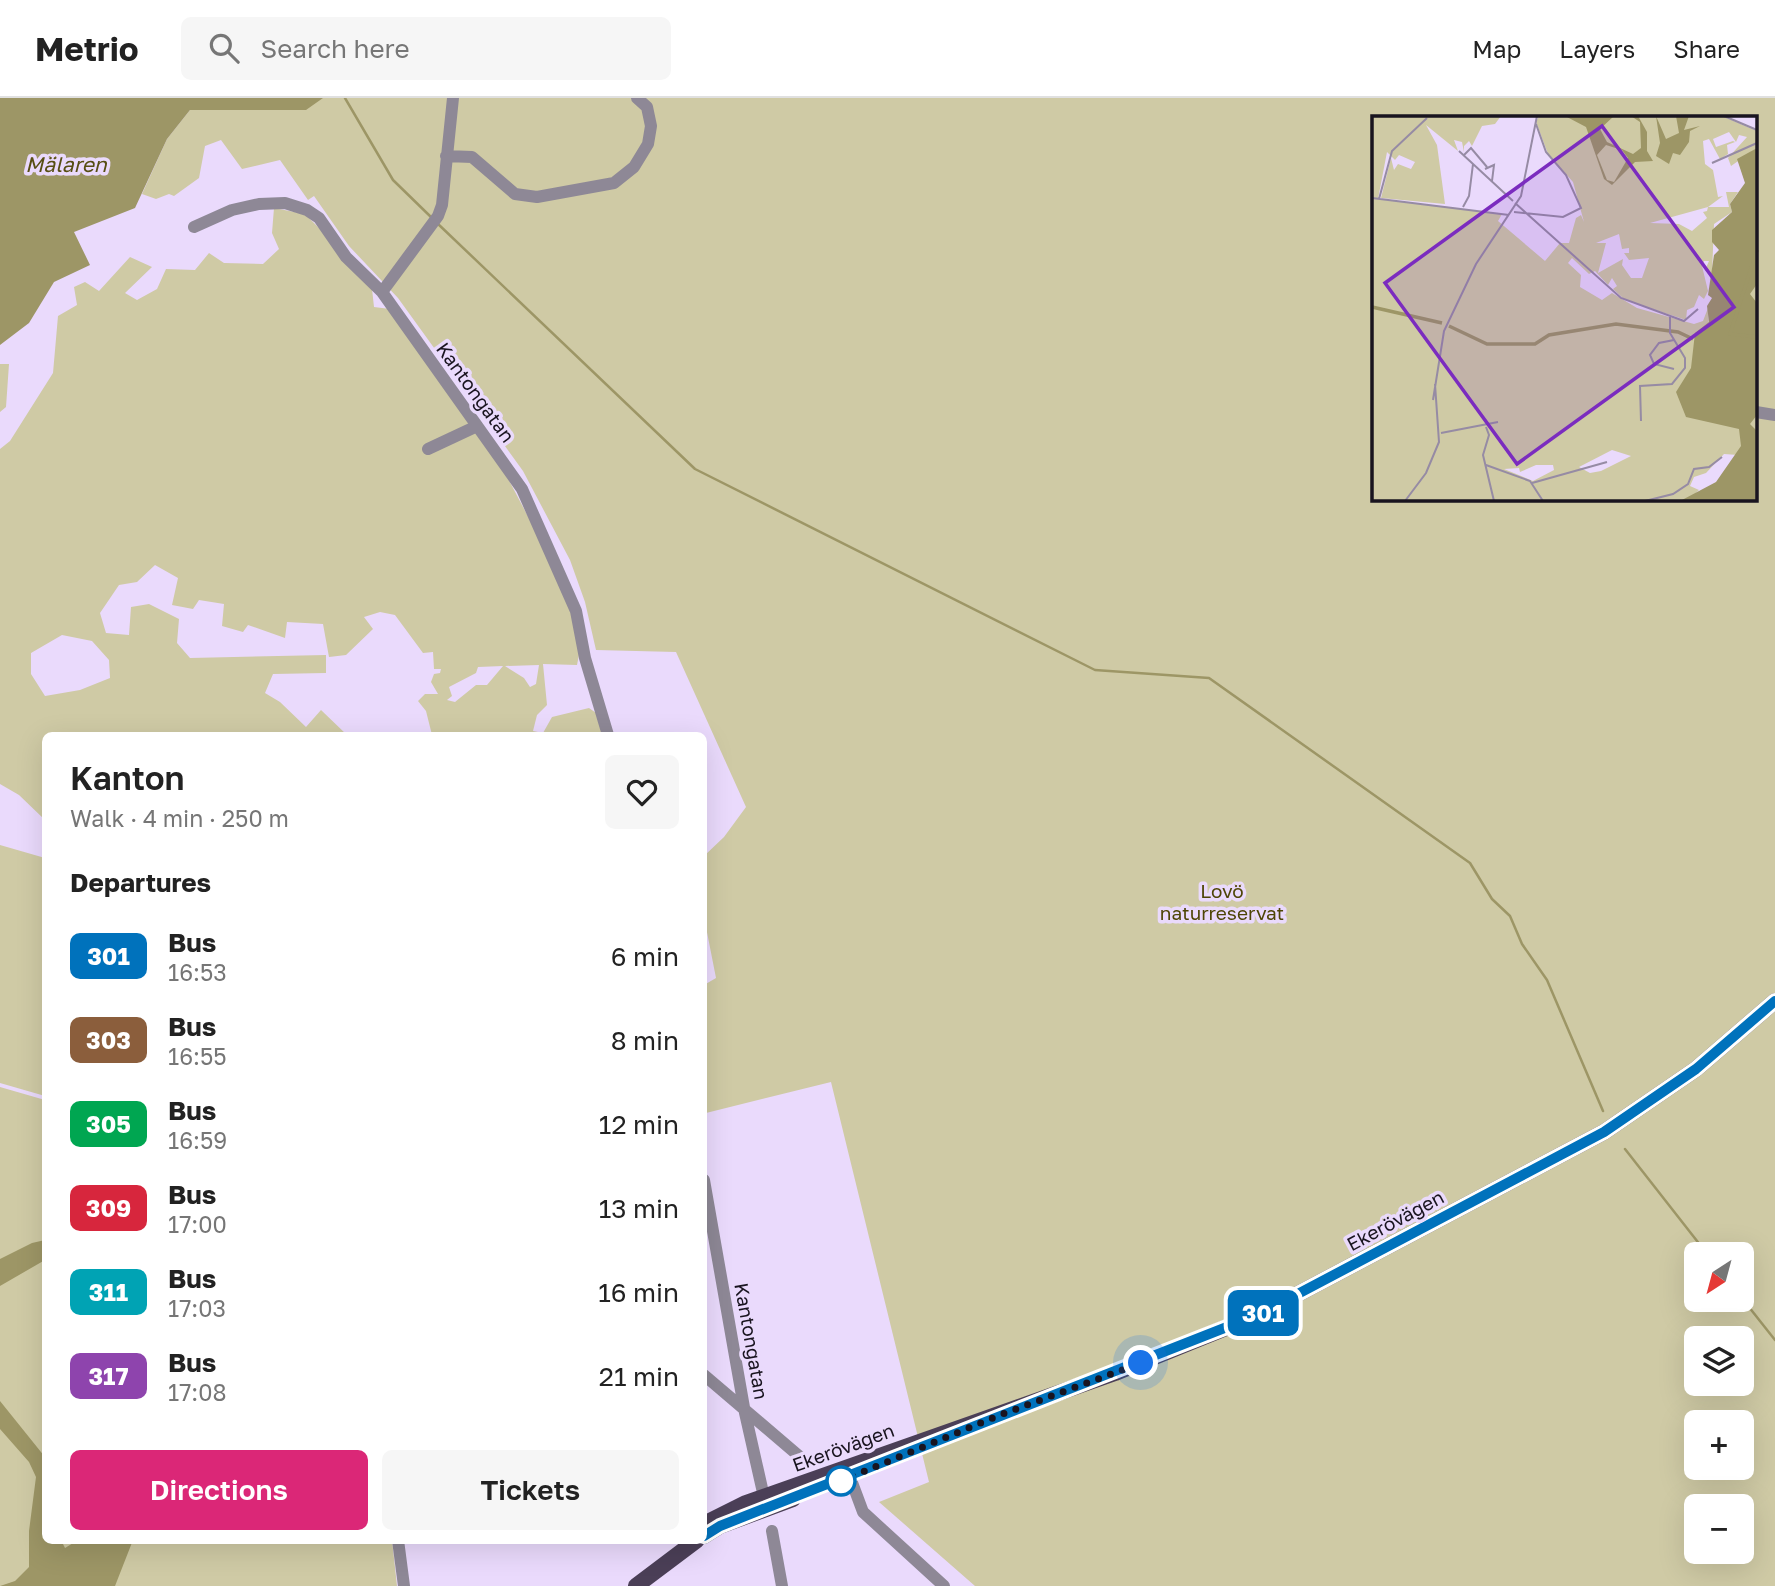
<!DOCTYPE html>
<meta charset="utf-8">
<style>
body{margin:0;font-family:"Golos Text",sans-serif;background:#f6f6f6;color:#222;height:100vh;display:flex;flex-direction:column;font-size:26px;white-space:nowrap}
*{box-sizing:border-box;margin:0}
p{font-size:23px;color:#767676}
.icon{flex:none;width:38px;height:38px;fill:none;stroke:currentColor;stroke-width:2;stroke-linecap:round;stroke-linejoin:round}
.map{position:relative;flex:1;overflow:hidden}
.details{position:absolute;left:42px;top:634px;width:665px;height:812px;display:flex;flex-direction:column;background:#fff;border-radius:10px;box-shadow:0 7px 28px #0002}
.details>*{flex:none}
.badge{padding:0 14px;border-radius:10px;font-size:24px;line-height:46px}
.needle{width:46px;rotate:216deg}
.tools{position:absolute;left:1684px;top:1144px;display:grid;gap:14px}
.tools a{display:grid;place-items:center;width:70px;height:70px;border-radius:10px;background:#fff;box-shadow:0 7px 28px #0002;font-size:35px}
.you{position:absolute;width:35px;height:35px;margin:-18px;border:5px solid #fff;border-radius:50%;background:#1a73e8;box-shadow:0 0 0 10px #1a73e833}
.map>.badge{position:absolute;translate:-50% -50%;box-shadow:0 0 0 4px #fff}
h2{padding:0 28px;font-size:26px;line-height:63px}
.round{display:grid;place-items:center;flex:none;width:74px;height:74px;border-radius:10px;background:#f6f6f6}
.headline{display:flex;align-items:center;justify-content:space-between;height:119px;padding:0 28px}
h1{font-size:33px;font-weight:600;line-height:52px}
.cta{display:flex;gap:14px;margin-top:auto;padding:14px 28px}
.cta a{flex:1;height:80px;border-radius:10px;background:#db2777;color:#fff;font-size:28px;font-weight:600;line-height:80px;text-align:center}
.cta a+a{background:#f6f6f6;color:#222}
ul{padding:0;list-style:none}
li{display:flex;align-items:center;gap:21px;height:84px;padding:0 28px}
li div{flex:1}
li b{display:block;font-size:26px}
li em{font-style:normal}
li .badge{min-width:77px;font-weight:700;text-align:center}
header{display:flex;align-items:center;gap:42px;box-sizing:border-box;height:98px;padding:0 35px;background:#fff;border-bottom:2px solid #e0e0e0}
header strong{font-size:33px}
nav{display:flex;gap:38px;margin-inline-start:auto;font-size:24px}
.search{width:490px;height:63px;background:#f6f6f6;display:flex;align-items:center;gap:18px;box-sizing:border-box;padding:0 24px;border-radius:10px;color:#767676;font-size:26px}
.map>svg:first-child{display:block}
.green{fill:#cfcaa5;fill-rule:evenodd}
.water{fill:#9d9666}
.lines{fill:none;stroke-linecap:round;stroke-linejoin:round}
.stream{stroke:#9d9666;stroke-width:2.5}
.minor{stroke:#8e8896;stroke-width:12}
.major{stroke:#4b3f57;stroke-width:16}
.line-casing{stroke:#fff;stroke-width:16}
.line{stroke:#0072bc;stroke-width:10}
.walk{stroke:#19141f;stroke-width:7;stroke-dasharray:0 12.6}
.stop-dot{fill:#fff;stroke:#0072bc;stroke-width:3.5}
.labels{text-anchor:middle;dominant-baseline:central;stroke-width:7;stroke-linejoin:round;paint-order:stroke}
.street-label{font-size:19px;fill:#19141f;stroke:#eadafc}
.park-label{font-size:19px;fill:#4e4506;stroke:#eadafc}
.water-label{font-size:21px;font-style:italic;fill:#574e13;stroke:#eadafc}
.inset-river{fill:none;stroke:#9d9666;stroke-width:3.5}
.inset-road{fill:none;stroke:#968ba4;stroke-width:2}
.view{fill:#7b2cbf;fill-opacity:0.15;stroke:#7b2cbf;stroke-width:3.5}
.inset-edge{fill:none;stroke:#19141f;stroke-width:3.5}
</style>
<header>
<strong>Metrio</strong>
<div class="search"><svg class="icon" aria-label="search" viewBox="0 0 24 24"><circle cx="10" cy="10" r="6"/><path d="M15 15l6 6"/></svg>Search here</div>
<nav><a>Map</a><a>Layers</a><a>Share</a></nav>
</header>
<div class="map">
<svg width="1775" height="1488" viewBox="0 0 1775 1488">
<rect width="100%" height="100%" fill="#eadafc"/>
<path class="green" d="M243,0H1775V1488H975L879,1404L929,1384L831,984L706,1015L704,887L716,880L704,819V758L724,739L746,709L676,554L596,552L585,504L570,462L523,373L398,200L349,148L314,98L308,102L280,62L242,71L221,42L205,48L199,80L174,98L169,96L156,101L142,96L167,41L190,12H253ZM1374,19H1756V401H1374ZM1696,1157H1741V1202H1696ZM1696,1241H1741V1286H1696ZM1696,1325H1741V1370H1696ZM1696,1409H1741V1454H1696Z
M274,110L305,116L329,140L372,191L374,209L390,211L503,371L553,466L582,542L577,567L543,566L547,607L537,617L533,633L543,635L552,619L589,610L599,617L604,637H432L426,613L418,603L425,596H438L431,584L434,576L440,575L441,571H434L433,554L423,555L395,517L380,514L364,519L373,531L346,557L329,559L323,526L287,524L285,540L248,527L243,534L222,528L224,506L199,502L193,511L172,507L178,480L155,467L137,484L119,487L100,515L106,535L129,537L131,509L149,506L179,521L177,545L190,560L326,557V575L273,576L265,595L280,604L306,629L321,612L347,637H46L45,722L19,697L0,686V351L10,343L53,275L58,218L77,207L74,189L85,184L99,193L130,159L152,169L125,195L137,202L157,191L166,171L195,172L209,155L224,165L263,166L279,151L272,135ZM62,537L92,543L109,562L110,580L80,592L45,598L31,576V555ZM539,567L536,586L530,589L524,580L505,568ZM503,568L487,587H476L455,604L447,602L452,598L449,589L476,575L478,569Z
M0,266H9L6,309L0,314Z
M0,747L45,760V998L0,985Z
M0,989L45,1002L46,1442H392L397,1488H0Z"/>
<path class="water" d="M0,0H323L306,12H190L167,41L135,110L74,134L90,167L54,184L29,225L0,247Z
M45,1142V1162L0,1188V1161L32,1145Z
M0,1303L45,1359L46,1442H54V1446H63L65,1450L78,1442H133L115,1488H0L15,1483L29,1469V1433L36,1379L29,1364L0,1331Z"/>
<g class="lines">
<path class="stream" d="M345,0L393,82L432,120
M437,125L695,371L1095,572L1209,580L1470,765L1492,801L1510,818L1522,846L1547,882L1603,1013
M1625,1051L1708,1157
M1741,1199L1775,1242"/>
<path class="minor" d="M446,58L472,59L515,96L537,99L614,85L634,69L648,46L651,28L647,9L637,0
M194,129L232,112L259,106L285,105L307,112L319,120L346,159L382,194L522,391L576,513L585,560L608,637
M382,194L438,118L442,107L453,0
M1756,314L1775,317
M428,351L475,329
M704,1082L745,1315L766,1408
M704,1277L806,1364
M847,1371L863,1414L944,1488
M772,1433L782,1488
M398,1442L404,1488"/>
<path class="major" d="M704,1426L746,1405L1115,1275L1260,1216L1604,1034L1696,971L1775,903
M704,1438L720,1428L793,1401
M636,1488L697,1442"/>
</g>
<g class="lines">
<g class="line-casing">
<path id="line" d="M704,1438L720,1428L1260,1216L1604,1034L1696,971L1775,903"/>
</g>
<use href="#line" class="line"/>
<path class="walk" d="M841,1383L1000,1317L1141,1265"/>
</g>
<circle class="stop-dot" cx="841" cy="1383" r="14"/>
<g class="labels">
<g class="street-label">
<text transform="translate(476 294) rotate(54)">Kantongatan</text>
<text transform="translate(1395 1122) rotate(-28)">Ekerövägen</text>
<text transform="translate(752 1243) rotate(80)">Kantongatan</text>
<text transform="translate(843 1349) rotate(-20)">Ekerövägen</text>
</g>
<g class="park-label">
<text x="1222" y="792">Lovö<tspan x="1222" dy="22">naturreservat</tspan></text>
</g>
<g class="water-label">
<text x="66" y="66">Mälaren</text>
</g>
</g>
<g transform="translate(1372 18)">
<rect width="385" height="385" fill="#eadafc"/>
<path d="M0,0H129L123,8L110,10L100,30L97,25L92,30V36L90,26L82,24L86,35L54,9L65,29L73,88L9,82L19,42L22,54L26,48L39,53L43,46L27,39L23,44L15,36L6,83L130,98L126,105L173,145L188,127H197L204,102L209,99L212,106L201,66L176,38L164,6L167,0H350L385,15V32L359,50L356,42L375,21L367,19L364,26L357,16L341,23L344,31L361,25L363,26L355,29L356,38L348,43L337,23L331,25L333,48L341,54L346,81L351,80L336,91H357L354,76H366L358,88L360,96L342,108L340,158L333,154L337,145H332L330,150L336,175L332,183L327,179L322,191L315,194L314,204L253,184L241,173L245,170L240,162L236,169L223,155L217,158L200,142L196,147L209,159L208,171L230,184L240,177L265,192L322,208L331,205L336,192L337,211L385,34V374L369,385H0ZM336,91L335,95L331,96L335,102L320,115L307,108L278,107ZM247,118L250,133L257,132V137H252L257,144L277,142L270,162H259L250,149L251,143L226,157L234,127H224ZM240,334L259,340L229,355L218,357L207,351ZM352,338L366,339L344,368L323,378L327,374L318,370L322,361L334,357ZM164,349H181L182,354L161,365L132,353L147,352L148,356Z" fill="#cfcaa5" fill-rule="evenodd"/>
<path d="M242,0L228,13L235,26L261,38L269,32L268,6L259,0H266L275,16V35L281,45L263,46L240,69L232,63L214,11L195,1ZM234,29L250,34L256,42L242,66L235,64L225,39ZM284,0L294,23L307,17L304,0H317L312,14L328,10L318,15L317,26L308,39L301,37L297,48L284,40L288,27ZM385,32V168L378,178L385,187V299L378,308L385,315V385H292L310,384L344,366L369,330L367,313L314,301L304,276L319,252L323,217L337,206L335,190L340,182L336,179L342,139L347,134L340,126V114L360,96L358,88L373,67L365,43Z" fill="#9d9666" fill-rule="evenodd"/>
<path class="inset-river" d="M385,134L358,218L385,221M0,191L70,207M77,210L115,228H163L177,219L244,208L306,216L321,223"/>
<path class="inset-road" d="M352,0L385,14M87,35L141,85M92,39L99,32L115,51M340,47L385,27M113,53L122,49L120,65M0,82L137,99M7,83L20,35L55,2M143,87L249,182L312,205L326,193M91,91L97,80L101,48M142,96L191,101L209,92L194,59L174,36L164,8M302,253L282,248L278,239L287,227L302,224M61,284L72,215L104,148L149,80L165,0M269,305L268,270L300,268L313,252V242L298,217V201M114,311L117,319L111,339L122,385M69,317L126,306M114,349L158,365L171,385M160,367L235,346M33,385L54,357L67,326L63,268M273,385L301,378L316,368L322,353L337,351L350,341"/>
<path class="view" d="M230,10L362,191L145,348L13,167Z"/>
<rect width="385" height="385" class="inset-edge"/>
</g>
</svg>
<div class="tools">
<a><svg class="needle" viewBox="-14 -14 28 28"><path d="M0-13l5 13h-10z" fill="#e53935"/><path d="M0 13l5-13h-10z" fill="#767676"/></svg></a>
<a><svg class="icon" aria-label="layers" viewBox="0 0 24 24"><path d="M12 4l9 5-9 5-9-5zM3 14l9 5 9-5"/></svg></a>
<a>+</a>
<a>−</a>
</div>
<div class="you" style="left:1141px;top:1265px"></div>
<b class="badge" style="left:1263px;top:1215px;background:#0072bc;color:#fff">301</b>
<section class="details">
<div class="headline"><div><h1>Kanton</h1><p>Walk · 4 min · 250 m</p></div><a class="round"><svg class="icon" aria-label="heart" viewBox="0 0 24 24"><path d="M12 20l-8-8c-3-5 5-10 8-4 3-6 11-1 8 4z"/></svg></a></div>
<h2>Departures</h2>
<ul>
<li><span class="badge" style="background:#0072bc;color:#fff">301</span><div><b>Bus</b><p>16:53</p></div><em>6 min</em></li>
<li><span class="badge" style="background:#8b5e3c;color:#fff">303</span><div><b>Bus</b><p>16:55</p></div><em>8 min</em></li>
<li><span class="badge" style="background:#00a651;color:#fff">305</span><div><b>Bus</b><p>16:59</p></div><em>12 min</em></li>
<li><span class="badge" style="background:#d7263d;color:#fff">309</span><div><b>Bus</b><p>17:00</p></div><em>13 min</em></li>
<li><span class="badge" style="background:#00a3b4;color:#fff">311</span><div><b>Bus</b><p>17:03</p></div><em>16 min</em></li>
<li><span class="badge" style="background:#8e44ad;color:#fff">317</span><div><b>Bus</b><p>17:08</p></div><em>21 min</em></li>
</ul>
<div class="cta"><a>Directions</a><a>Tickets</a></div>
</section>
</div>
